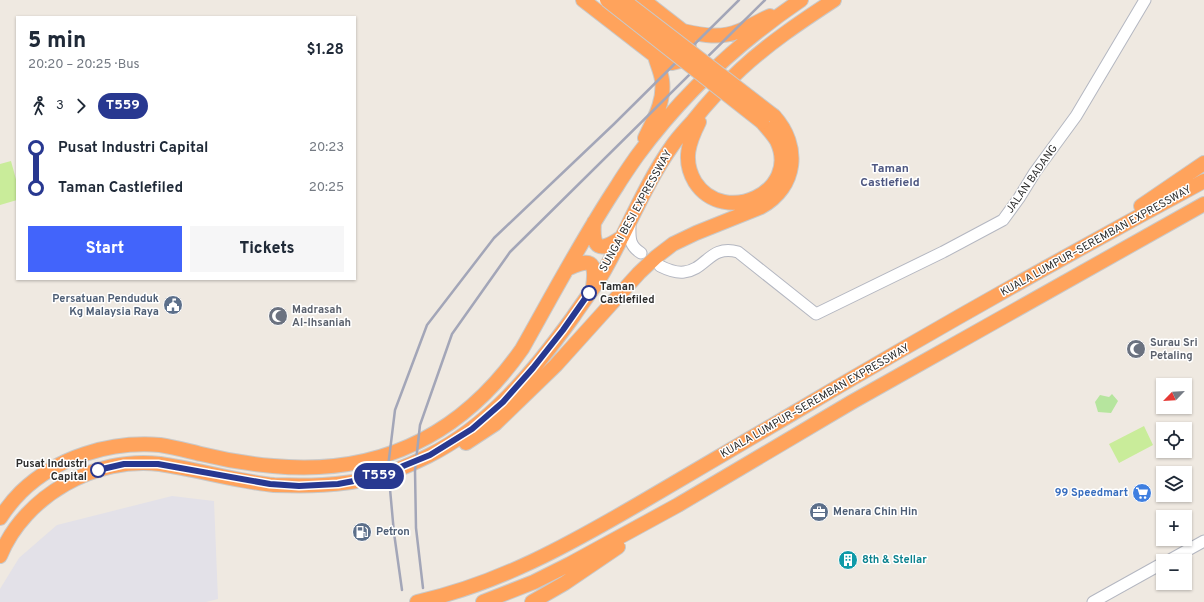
<!DOCTYPE html>
<meta charset="utf-8">
<style>
body{margin:0;font-family:Overpass,sans-serif;background:#f6f6f7;color:#1f2937;height:100vh;display:flex;flex-direction:column;font-size:15px;white-space:nowrap}
*{box-sizing:border-box;margin:0}
p{font-size:13px;color:#747a83}
.icon{flex:none;width:22px;height:22px;fill:none;stroke:currentColor;stroke-width:2;stroke-linecap:round;stroke-linejoin:round}
.map{position:relative;flex:1;overflow:hidden}
.side{position:absolute;left:16px;top:16px;width:340px;height:264px;display:flex;flex-direction:column;background:#fff;border-radius:0px;box-shadow:0 1px 3px #0004}
.side>*{flex:none}
.badge{padding:0 8px;border-radius:13px;font-size:14px;line-height:26px}
.needle{width:26px;rotate:245deg}
.controls{position:absolute;left:1156px;top:378px;display:grid;gap:8px}
.controls a{display:grid;place-items:center;width:36px;height:36px;border-radius:0px;background:#fff;box-shadow:0 1px 3px #0004;font-size:20px}
.map>.badge{position:absolute;translate:-50% -50%;box-shadow:0 0 0 2px #fff}
.legs{display:flex;align-items:center;gap:6px;height:44px;padding:0 12px;font-size:13px}
.legs p{margin-inline-start:auto}
.headline{display:flex;align-items:center;justify-content:space-between;height:68px;padding:0 12px}
h1{font-size:22px;font-weight:800;line-height:30px}
.cta{display:flex;gap:8px;margin-top:auto;padding:8px 12px}
.cta a{flex:1;height:46px;border-radius:0px;background:#4264fb;color:#fff;font-size:16px;font-weight:800;line-height:46px;text-align:center}
.cta a+a{background:#f6f6f7;color:#1f2937}
ul{padding:0 12px;list-style:none}
li{display:flex;align-items:center;gap:14px;height:40px;font-size:15px}
li i{display:grid;place-items:center;width:6px;height:100%;margin:0 5px;background:currentColor}
li i::after{content:'';width:10px;height:10px;margin:-5px;border:3px solid;border-radius:50%;background:#fff}
li p{margin-inline-start:auto}
li:first-child i{background:linear-gradient(#0000 50%,currentColor 0)}
li:last-child i{background:linear-gradient(currentColor 50%,#0000 0)}
.map>svg:first-child{display:block}
.industrial{fill:#e3e1e8}
.green{fill:#b6e59e}
.pitch{fill:#c9ec9a}
.lines{fill:none;stroke-linecap:round;stroke-linejoin:round}
.secondary-casing{stroke:#b4b7c1;stroke-width:13}
.highway-casing{stroke:#c9c9c9;stroke-width:16}
.secondary{stroke:#fff;stroke-width:11}
.highway{stroke:#ffa35c;stroke-width:14}
.rail{stroke:#a3a6b8;stroke-width:2.5}
.highway-bridge-casing{stroke:#c9c9c9;stroke-width:16;stroke-linecap:butt}
.highway-bridge{stroke:#ffa35c;stroke-width:14}
.line-1-casing{stroke:#fff;stroke-width:9}
.line-1{stroke:#283890;stroke-width:6}
.stop-1-dot{fill:#fff;stroke:#283890;stroke-width:2}
.labels{text-anchor:middle;dominant-baseline:central;stroke-width:3;stroke-linejoin:round;paint-order:stroke}
.street-label{font-size:11px;fill:#2e2e2e;stroke:#fff}
.stop-label{font-size:11px;font-weight:bold;fill:#2e2e2e;stroke:#fff;text-anchor:start}
.service-label{font-size:11px;font-weight:bold;fill:#4e5e75;stroke:#fff;text-anchor:start}
.worship-label{font-size:11px;font-weight:bold;fill:#5b616d;stroke:#fff;text-anchor:start}
.shop-label{font-size:11px;font-weight:bold;fill:#366cbe;stroke:#fff;text-anchor:end}
.culture-label{font-size:11px;font-weight:bold;fill:#0d838f;stroke:#fff;text-anchor:start}
.neighbourhood-label{font-size:12px;font-weight:bold;fill:#4d5680;stroke:#fff}
</style>
<div class="map">
<svg width="1204" height="602" viewBox="0 0 1204 602">
<rect width="100%" height="100%" fill="#efe9e1"/>
<path class="industrial" d="M172,496L214,501L218,599L206,602H0V589L19,558L57,525Z"/>
<path class="green" d="M1112,394L1118,401L1111,413L1098,412L1095,402L1100,395L1109,397Z"/>
<path class="pitch" d="M11,161L17,183V200L0,205V164Z
M1144,426L1153,445L1119,463L1109,444Z"/>
<g class="lines">
<g class="secondary-casing">
<path id="secondary" d="M630,223C630,236 628,245 641,253
M660,266C668,270 676,273 684,272C706,270 710,244 738,252L816,314L943,252L1003,220L1019,198L1035,172L1076,116L1145,0
M1168,561L1204,541
M1093,602L1163,563"/>
</g>
<g class="highway-casing">
<path id="highway" d="M583,0L663,62L672,63L680,61L686,55L689,47L688,38L683,31L643,0
M683,31C702,35 720,39 739,31C749,27 759,21 770,16
M699,122C689,142 682,160 695,182C724,227 801,192 777,141C773,134 767,128 762,122
M645,138C654,119 665,101 662,80C661,72 657,64 655,56
M1141,206L1204,163
M594,222C592,249 599,253 622,237
M567,269C590,258 597,260 593,287
M466,443L495,424L556,365L639,273L656,257L673,244L696,233L761,207C797,187 801,146 774,116
M0,518C6,509 13,500 21,492C57,457 110,441 160,445C174,447 188,451 201,454C225,460 249,464 273,466C379,476 462,435 522,349C553,294 582,239 617,186C623,176 630,166 637,156C681,96 739,42 801,0
M0,556C25,495 96,456 160,464C187,468 214,475 241,480C252,482 263,484 274,485C306,486 340,486 372,478C391,473 410,465 428,456C489,426 534,371 573,317C583,302 595,287 604,271C627,231 645,184 672,146C678,137 686,129 693,121C708,102 724,85 741,69C769,43 802,21 834,0
M417,602C499,584 570,544 642,502C690,474 738,446 785,418C923,336 1063,257 1204,181
M483,602L534,582L570,564L678,505L852,402L1204,204
M532,602L565,583L618,547"/>
</g>
<use href="#secondary" class="secondary"/>
<use href="#highway" class="highway"/>
<path class="rail" d="M423,588L416,528L415,470L420,425L452,334L510,252L765,0
M402,590L394,533L388,467L395,410L427,325L494,238L614,124L739,0"/>
<g class="highway-bridge-casing">
<path id="highway-bridge" d="M607,0L762,122
M623,0L774,116"/>
</g>
<use href="#highway-bridge" class="highway-bridge"/>
</g>
<g class="lines">
<g class="line-1-casing">
<path id="line-1" d="M98,470L124,464H158L270,484L299,486L338,484L375,477L386,473L430,455L472,429L503,402L533,368L563,330L589,293"/>
</g>
<use href="#line-1" class="line-1"/>
</g>
<defs>
<g id="civic-disc" transform="scale(1)"><circle r="9.5" fill="#5c6f8a" stroke="#fff"/><path d="M-.6-6.5H3V-4.5H.6V-3L4-1V1h2V6H-6V1h2V-1L-.6-3ZM-1.2 2.5V6h2.4V2.5Z" fill="#fff"/></g>
<g id="mosque-disc" transform="scale(1)"><circle r="9.5" fill="#6b7280" stroke="#fff"/><path d="M3.5-4.9A6 6 0 1 0 3.5 4.9A5 5 0 1 1 3.5-4.9Z" fill="#fff"/></g>
<g id="supermarket-disc" transform="scale(1)"><circle r="9.5" fill="#3f7fe0" stroke="#fff"/><path d="M-6-5.5h2.5l.6 2H6L4.5 2H-2.5L-4.4-4H-6ZM-1.5 3.2a1.3 1.3 0 1 0 .1 0ZM3 3.2a1.3 1.3 0 1 0 .1 0Z" fill="#fff"/></g>
<g id="office-disc" transform="scale(1)"><circle r="9.5" fill="#5c6f8a" stroke="#fff"/><path d="M-6-3h4V-5.5h4V-3h4V5H-6ZM-1-4.5V-3h2v-1.5ZM-6 0V1H6V0Z" fill="#fff"/></g>
<g id="fuel-disc" transform="scale(1)"><circle r="9.5" fill="#5c6f8a" stroke="#fff"/><path d="M-5.5-6h7V0h2V4h1.3V-2.5L3-4.5l.8-.8L6-3V5H2.5V1h-1V6h-7ZM-4.2-4.7v3.2H.2V-4.7Z" fill="#fff"/></g>
<g id="building-disc" transform="scale(1)"><circle r="9.5" fill="#0f9aa8" stroke="#fff"/><path d="M-4-6H4V6H1V3H-1V6H-4ZM-2.5-4.3h1.7v1.8h-1.7ZM.8-4.3h1.7v1.8H.8ZM-2.5-1h1.7V.8h-1.7ZM.8-1h1.7V.8H.8Z" fill="#fff"/></g>
</defs>
<g fill-rule="evenodd">
<use href="#civic-disc" x="173" y="305"/>
<use href="#mosque-disc" x="278" y="316"/>
<use href="#mosque-disc" x="1136" y="349"/>
<use href="#supermarket-disc" x="1142" y="493"/>
<use href="#office-disc" x="819" y="512"/>
<use href="#fuel-disc" x="362" y="532"/>
<use href="#building-disc" x="848" y="560"/>
</g>
<g class="stop-1-dot">
<circle cx="589" cy="293" r="7"/>
<circle cx="98" cy="470" r="7"/>
</g>
<g class="labels">
<g class="street-label">
<text transform="translate(1032 179) rotate(-55)">JALAN BADANG</text>
<text transform="translate(636 211) rotate(-61)">SUNGAI BESI EXPRESSWAY</text>
<text transform="translate(1096 241) rotate(-29)">KUALA LUMPUR–SEREMBAN EXPRESSWAY</text>
<text transform="translate(815 401) rotate(-30)">KUALA LUMPUR–SEREMBAN EXPRESSWAY</text>
</g>
<g class="stop-label">
<text x="600" y="287">Taman<tspan x="600" dy="13">Castlefiled</tspan></text>
<text x="87" y="464" text-anchor="end">Pusat Industri<tspan x="87" dy="13">Capital</tspan></text>
</g>
<g class="service-label">
<text x="159" y="299" text-anchor="end">Persatuan Penduduk<tspan x="159" dy="13">Kg Malaysia Raya</tspan></text>
<text x="833" y="512">Menara Chin Hin</text>
<text x="376" y="532">Petron</text>
</g>
<g class="worship-label">
<text x="292" y="310">Madrasah<tspan x="292" dy="13">Al-Ihsaniah</tspan></text>
<text x="1150" y="343">Surau Sri<tspan x="1150" dy="13">Petaling</tspan></text>
</g>
<g class="shop-label">
<text x="1128" y="493">99 Speedmart</text>
</g>
<g class="culture-label">
<text x="862" y="560">8th &amp; Stellar</text>
</g>
<g class="neighbourhood-label">
<text x="890" y="169">Taman<tspan x="890" dy="14">Castlefield</tspan></text>
</g>
</g>
</svg>
<div class="controls">
<a><svg class="needle" viewBox="-14 -14 28 28"><path d="M0-13l5 13h-10z" fill="#e53935"/><path d="M0 13l5-13h-10z" fill="#747a83"/></svg></a>
<a><svg class="icon" aria-label="locate" viewBox="0 0 24 24"><circle cx="12" cy="12" r="6"/><path d="M12 2v4M12 18v4M2 12h4M18 12h4"/></svg></a>
<a><svg class="icon" aria-label="layers" viewBox="0 0 24 24"><path d="M12 4l9 5-9 5-9-5zM3 14l9 5 9-5"/></svg></a>
<a>+</a>
<a>−</a>
</div>
<b class="badge" style="left:379px;top:476px;background:#283890;color:#fff">T559</b>
<section class="side">
<div class="headline"><div><h1>5 min</h1><p>20:20 – 20:25 · Bus</p></div><b>$1.28</b></div>
<div class="legs"><svg class="icon" aria-label="walk" viewBox="0 0 24 24"><circle cx="13" cy="4" r="2"/><path d="M13 8l-2 6 4 7M11 14l-3 7M7 12l3-4h3l4 4"/></svg>3<svg class="icon" aria-label="forward" viewBox="0 0 24 24"><path d="M9 5l7 7-7 7"/></svg><b class="badge" style="background:#283890;color:#fff">T559</b></div>
<ul>
<li><i style="color:#283890"></i><b>Pusat Industri Capital</b><p>20:23</p></li>
<li><i style="color:#283890"></i><b>Taman Castlefiled</b><p>20:25</p></li>
</ul>
<div class="cta"><a>Start</a><a>Tickets</a></div>
</section>
</div>
